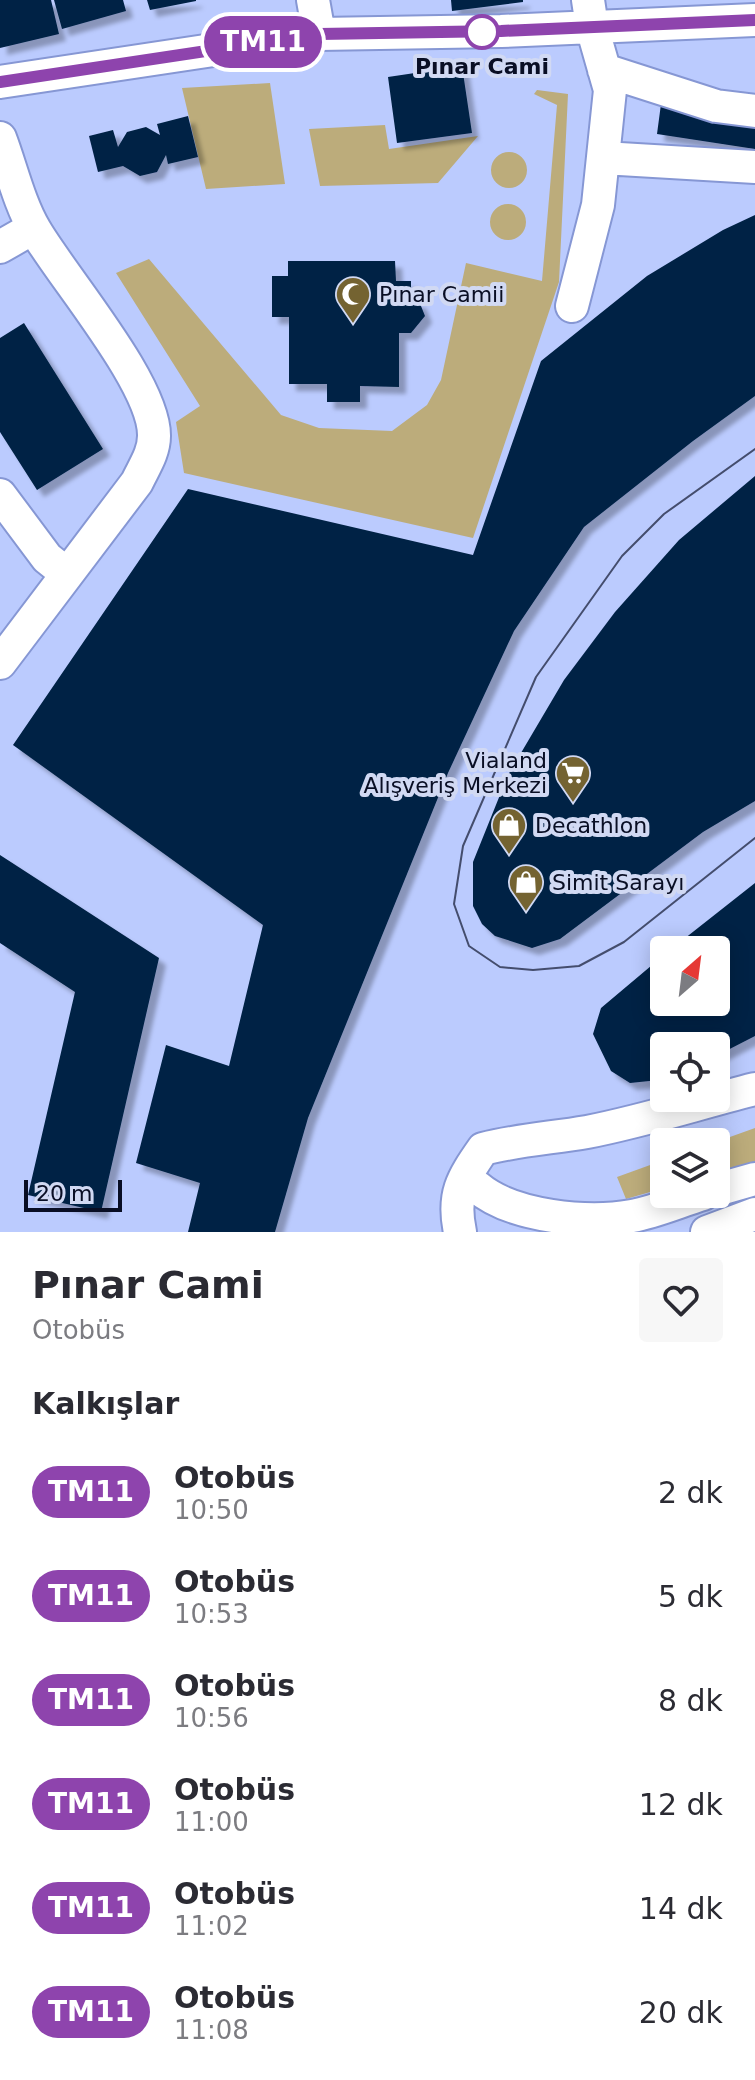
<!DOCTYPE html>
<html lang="tr">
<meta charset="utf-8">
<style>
body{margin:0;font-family:"DejaVu Sans",sans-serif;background:#f7f7f7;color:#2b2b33;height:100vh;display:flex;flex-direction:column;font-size:30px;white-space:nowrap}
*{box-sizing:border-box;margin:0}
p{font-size:26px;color:#7c7c81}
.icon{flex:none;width:44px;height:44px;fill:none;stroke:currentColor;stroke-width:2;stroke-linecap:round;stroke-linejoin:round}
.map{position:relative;height:1232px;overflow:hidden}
.side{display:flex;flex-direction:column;background:#fff;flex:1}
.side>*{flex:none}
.badge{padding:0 16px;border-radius:26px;font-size:28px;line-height:52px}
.needle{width:52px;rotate:28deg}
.controls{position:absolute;left:650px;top:936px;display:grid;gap:16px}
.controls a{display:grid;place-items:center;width:80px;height:80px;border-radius:8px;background:#fff;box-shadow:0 4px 20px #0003;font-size:40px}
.scale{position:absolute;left:24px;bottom:20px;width:98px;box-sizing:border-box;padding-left:8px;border:4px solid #090e24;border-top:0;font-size:22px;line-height:28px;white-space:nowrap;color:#090e24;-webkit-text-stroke:6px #d1d9f3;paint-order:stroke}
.map>.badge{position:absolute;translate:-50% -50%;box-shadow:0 0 0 4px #fff}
h2{padding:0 32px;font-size:30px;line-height:72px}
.round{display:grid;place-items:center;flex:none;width:84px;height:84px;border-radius:8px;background:#f7f7f7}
.summary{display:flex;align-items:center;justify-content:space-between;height:136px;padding:0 32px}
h1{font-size:38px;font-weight:700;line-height:60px}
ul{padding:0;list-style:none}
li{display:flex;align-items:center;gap:24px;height:104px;padding:0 32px}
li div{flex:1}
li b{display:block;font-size:30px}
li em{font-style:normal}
li .badge{min-width:88px;font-weight:700;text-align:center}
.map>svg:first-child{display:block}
.green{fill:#bcac7b}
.building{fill:#024;filter:url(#shadow)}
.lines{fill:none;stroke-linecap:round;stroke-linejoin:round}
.minor-casing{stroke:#8697d4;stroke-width:36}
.minor{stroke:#fff;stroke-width:32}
.tram{stroke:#444d6d;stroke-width:2}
.line-casing{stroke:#fff;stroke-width:18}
.line{stroke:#8e44ad;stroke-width:12}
.stop-dot{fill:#fff;stroke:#8e44ad;stroke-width:4}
.labels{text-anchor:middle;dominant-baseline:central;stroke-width:8;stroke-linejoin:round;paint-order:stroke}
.stop-label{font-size:22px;font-weight:bold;fill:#090e24;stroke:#d1d9f3}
.poi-label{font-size:22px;fill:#090e24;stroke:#d1d9f3;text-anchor:start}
</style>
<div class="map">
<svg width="755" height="1232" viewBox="0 0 755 1232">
<defs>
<filter id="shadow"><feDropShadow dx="7" dy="7" stdDeviation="2" flood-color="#0004"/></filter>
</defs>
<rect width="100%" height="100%" fill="#bbcbfe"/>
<path class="green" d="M270,83L285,184L206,189L182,88Z
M537,90L568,94L559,282L473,538L184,473L176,422L200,406L116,273L149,259L281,415L319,428L392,431L427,405L441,380L466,263L542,281L557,105L534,94Z
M385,125L389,149L478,136L438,183L320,186L309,129Z
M491 170a18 18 0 1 1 36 0a18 18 0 1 1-36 0Z
M490 222a18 18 0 1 1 36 0a18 18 0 1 1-36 0Z
M755,1128V1163L716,1174V1142Z
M664,1160V1188L626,1199L617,1177Z"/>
<path class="building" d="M0,0H51L59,34L0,48Z
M54,0H123L126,11L62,29Z
M147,0H196V1L150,10Z
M451,0H523V2L452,11Z
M462,66L472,133L397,143L388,77Z
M661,104L755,119V149L657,134Z
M188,116L198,157L168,164L166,155L157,172L140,176L123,166L98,172L89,136L113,130L118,147L127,132L146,127L160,135L157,124Z
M755,215V396L693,441L584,527L514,631L448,773L308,1118L275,1232H188L200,1183L136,1163L166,1045L229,1066L263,925L13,745L188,489L473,555L541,361L647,276L723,230Z
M288,261H395L396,281H411V301H419L425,316L411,333H399V387L360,386V402H327V384H289V317H272V276H288Z
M24,323L103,449L37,490L0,432V338Z
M755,476V801L703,832L560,939L532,948L495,936L482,924L473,906V862L508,775L564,680L615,612L679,540Z
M0,855L159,958L101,1212L28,1195L75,992L0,943Z
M755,883V1036L716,1056V1046H664V1078L659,1080L630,1083L611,1071L593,1034L601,1008L664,955V1002H716V950H670Z"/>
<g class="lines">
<g class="minor-casing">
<path id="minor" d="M313,0L319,34
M604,70L716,106L755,111
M0,82L319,34L501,31L755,20
M0,138C11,167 19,203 35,230C63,278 155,384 154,436C154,453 144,467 137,482L0,663
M603,158L755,167
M0,247L33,228
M572,306L598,205L610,90L592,27L588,0
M0,495L47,558L67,574
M477,1187C512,1217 588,1224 632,1216C655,1212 680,1201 703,1194
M716,1190L755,1179
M460,1232C452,1195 462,1179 483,1149C517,1140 552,1138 587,1132C644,1121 699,1103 755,1089
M707,1232L755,1214"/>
</g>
<use href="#minor" class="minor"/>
<path class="tram" d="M755,449L664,514L622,556L536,677L463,846L454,904L469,946L500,967L533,970L579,966L624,942L755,838"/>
</g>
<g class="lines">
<g class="line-casing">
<path id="line" d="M0,82L319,34L501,31L755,20"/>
</g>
<use href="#line" class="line"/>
</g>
<defs>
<g id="mosque-pin" transform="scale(1.8)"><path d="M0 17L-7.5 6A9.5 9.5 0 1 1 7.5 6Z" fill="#746331" stroke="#d1d9f3"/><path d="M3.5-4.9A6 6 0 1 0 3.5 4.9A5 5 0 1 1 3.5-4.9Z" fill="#fff"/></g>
<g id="supermarket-pin" transform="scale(1.8)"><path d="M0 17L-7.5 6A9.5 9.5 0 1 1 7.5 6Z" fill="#746331" stroke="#d1d9f3"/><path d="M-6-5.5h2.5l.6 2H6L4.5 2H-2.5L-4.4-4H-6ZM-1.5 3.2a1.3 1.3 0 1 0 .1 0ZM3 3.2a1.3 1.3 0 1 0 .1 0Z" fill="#fff"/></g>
<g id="shop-pin" transform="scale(1.8)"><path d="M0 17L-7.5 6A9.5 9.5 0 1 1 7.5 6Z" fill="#746331" stroke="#d1d9f3"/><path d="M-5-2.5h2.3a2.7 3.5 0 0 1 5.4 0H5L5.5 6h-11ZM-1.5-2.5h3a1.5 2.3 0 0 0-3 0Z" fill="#fff"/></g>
</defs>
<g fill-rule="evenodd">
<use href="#mosque-pin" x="353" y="294"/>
<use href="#supermarket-pin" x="573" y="773"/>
<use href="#shop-pin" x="509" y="825"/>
<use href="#shop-pin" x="526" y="882"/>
</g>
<circle class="stop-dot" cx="482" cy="32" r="16"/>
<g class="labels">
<g class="stop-label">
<text x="482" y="66">Pınar Cami</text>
</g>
<g class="poi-label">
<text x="379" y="294">Pınar Camii</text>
<text x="547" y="760" text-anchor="end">Vialand<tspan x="547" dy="25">Alışveriş Merkezi</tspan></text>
<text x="535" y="825">Decathlon</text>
<text x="552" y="882">Simit Sarayı</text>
</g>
</g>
</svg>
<div class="controls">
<a><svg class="needle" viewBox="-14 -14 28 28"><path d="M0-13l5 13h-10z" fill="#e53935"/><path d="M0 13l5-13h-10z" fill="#7c7c81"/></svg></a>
<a><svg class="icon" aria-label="locate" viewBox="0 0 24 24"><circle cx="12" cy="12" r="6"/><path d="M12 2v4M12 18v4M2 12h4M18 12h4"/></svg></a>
<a><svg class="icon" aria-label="layers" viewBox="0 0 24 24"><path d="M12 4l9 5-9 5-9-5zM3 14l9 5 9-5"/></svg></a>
</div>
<div class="scale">20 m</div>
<b class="badge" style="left:263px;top:42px;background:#8e44ad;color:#fff">TM11</b>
</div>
<section class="side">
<div class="summary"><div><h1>Pınar Cami</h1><p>Otobüs</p></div><a class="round"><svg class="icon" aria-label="heart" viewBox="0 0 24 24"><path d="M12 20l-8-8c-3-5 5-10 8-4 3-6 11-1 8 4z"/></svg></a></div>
<h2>Kalkışlar</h2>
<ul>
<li><span class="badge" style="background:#8e44ad;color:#fff">TM11</span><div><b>Otobüs</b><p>10:50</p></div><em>2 dk</em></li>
<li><span class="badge" style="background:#8e44ad;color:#fff">TM11</span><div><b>Otobüs</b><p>10:53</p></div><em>5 dk</em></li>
<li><span class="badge" style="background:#8e44ad;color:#fff">TM11</span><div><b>Otobüs</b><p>10:56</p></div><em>8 dk</em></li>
<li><span class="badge" style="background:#8e44ad;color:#fff">TM11</span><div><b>Otobüs</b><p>11:00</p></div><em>12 dk</em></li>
<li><span class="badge" style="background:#8e44ad;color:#fff">TM11</span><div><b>Otobüs</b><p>11:02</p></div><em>14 dk</em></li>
<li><span class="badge" style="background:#8e44ad;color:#fff">TM11</span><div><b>Otobüs</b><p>11:08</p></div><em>20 dk</em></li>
</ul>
</section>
